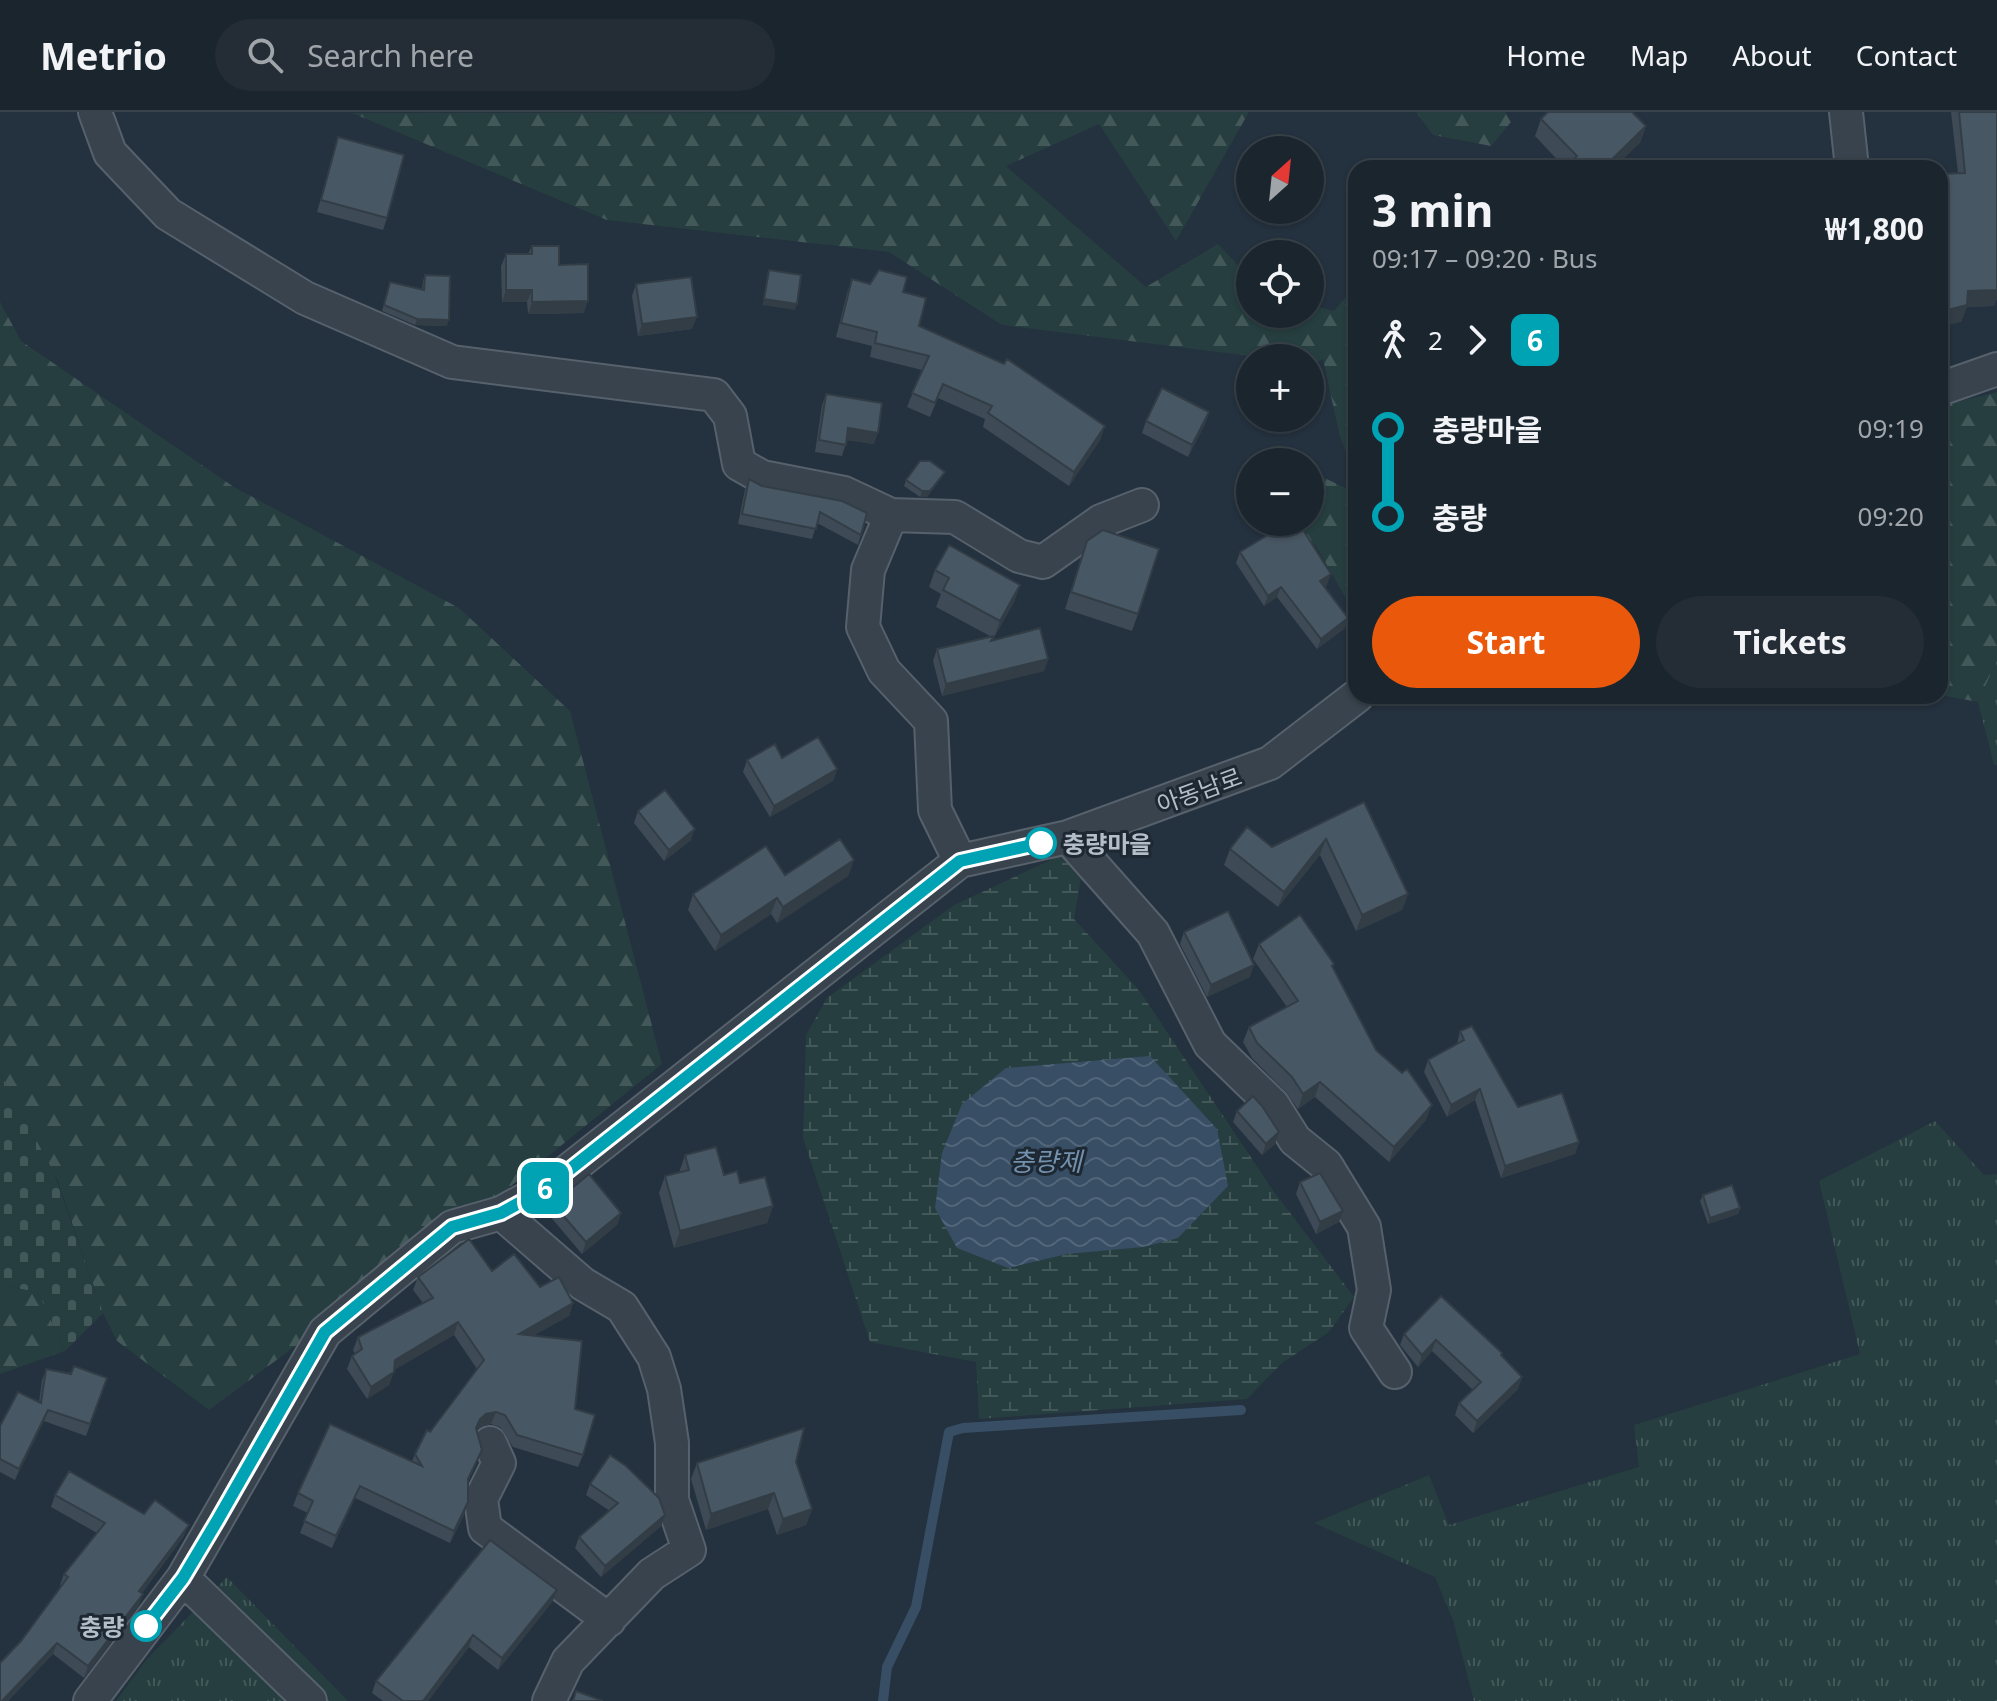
<!DOCTYPE html>
<meta charset="utf-8">
<style>
body{margin:0;font-family:"Noto Sans","Noto Sans KR",sans-serif;background:#242d36;color:#f1f3f6;height:100vh;display:flex;flex-direction:column;font-size:30px;white-space:nowrap}
*{box-sizing:border-box;margin:0}
p{font-size:26px;color:#a0a5aa}
.icon{flex:none;width:44px;height:44px;fill:none;stroke:currentColor;stroke-width:2;stroke-linecap:round;stroke-linejoin:round}
.map{position:relative;flex:1;overflow:hidden}
.sheet{position:absolute;left:1348px;top:48px;width:600px;height:544px;display:flex;flex-direction:column;background:#1b252e;border-radius:24px;box-shadow:0 2px 6px #0004,0 0 0 2px #39424a}
.sheet>*{flex:none}
.badge{padding:0 16px;border-radius:12px;font-size:28px;line-height:52px}
.needle{width:52px;rotate:27deg}
.fabs{position:absolute;left:1236px;top:24px;display:grid;gap:16px}
.fabs a{display:grid;place-items:center;width:88px;height:88px;border-radius:50%;background:#1b252e;box-shadow:0 2px 6px #0004,0 0 0 2px #39424a;font-size:40px}
.map>.badge{position:absolute;translate:-50% -50%;box-shadow:0 0 0 4px #fff}
.legs{display:flex;align-items:center;gap:12px;height:88px;padding:0 24px;font-size:26px}
.legs p{margin-inline-start:auto}
.overview{display:flex;align-items:center;justify-content:space-between;height:136px;padding:0 24px}
h1{font-size:44px;font-weight:700;line-height:60px}
.action{display:flex;gap:16px;margin-top:auto;padding:16px 24px}
.action a{flex:1;height:92px;border-radius:48px;background:#ea580c;color:#fff;font-size:32px;font-weight:700;line-height:92px;text-align:center}
.action a+a{background:#242d36;color:#f1f3f6}
ul{padding:0 24px;list-style:none}
li{display:flex;align-items:center;gap:28px;height:88px;font-size:30px}
li i{display:grid;place-items:center;width:12px;height:100%;margin:0 10px;background:currentColor}
li i::after{content:'';width:20px;height:20px;margin:-10px;border:6px solid;border-radius:50%;background:#1b252e}
li p{margin-inline-start:auto}
li:first-child i{background:linear-gradient(#0000 50%,currentColor 0)}
li:last-child i{background:linear-gradient(currentColor 50%,#0000 0)}
header{display:flex;align-items:center;gap:48px;box-sizing:border-box;height:112px;padding:0 40px;background:#1b252e;border-bottom:2px solid #39424a}
header strong{font-size:38px}
nav{display:flex;gap:44px;margin-inline-start:auto;font-size:28px}
.search{width:560px;height:72px;background:#242d36;display:flex;align-items:center;gap:20px;box-sizing:border-box;padding:0 28px;border-radius:44px;color:#a0a5aa;font-size:30px}
.map>svg:first-child{display:block}
.grass{fill:url(#grass-tufts)}
.forest{fill:url(#forest-firs)}
.wetland{fill:url(#wetland-marsh)}
.cemetery{fill:url(#cemetery-stones)}
.water{fill:url(#water-waves)}
.lines{fill:none;stroke-linecap:round;stroke-linejoin:round}
.stream{stroke:#374e65;stroke-width:10}
.street-casing{stroke:#56616c;stroke-width:36}
.street{stroke:#38434e;stroke-width:32}
.wall{fill:#3e4b56}
.shaded-wall{fill:#323d46}
.building{fill:#485764;stroke:#323d46;stroke-width:2}
.line-1-casing{stroke:#fff;stroke-width:18}
.line-1{stroke:#00a3b4;stroke-width:12}
.stop-1-dot{fill:#fff;stroke:#00a3b4;stroke-width:4}
.labels{text-anchor:middle;dominant-baseline:central;stroke-width:6;stroke-linejoin:round;paint-order:stroke}
.street-label{font-size:24px;fill:#b4bec9;stroke:#1d2833}
.stop-label{font-size:24px;font-weight:bold;fill:#b4bec9;stroke:#1d2833;text-anchor:start}
.water-label{font-size:26px;font-style:italic;fill:#7391ad;stroke:#1d2833}
</style>
<header>
<strong>Metrio</strong>
<div class="search"><svg class="icon" aria-label="search" viewBox="0 0 24 24"><circle cx="10" cy="10" r="6"/><path d="M15 15l6 6"/></svg>Search here</div>
<nav><a>Home</a><a>Map</a><a>About</a><a>Contact</a></nav>
</header>
<div class="map">
<svg width="1997" height="1589" viewBox="0 0 1997 1589">
<defs>
<pattern id="grass-tufts" width="24" height="20" patternUnits="userSpaceOnUse" patternTransform="scale(2)"><rect width="24" height="20" fill="#263e3f"/><path d="M3 7l-1-3M5 7V3M7 7l1-3M15 17l-1-3M17 17v-4M19 17l1-3" fill="none" stroke="#435859"/></pattern>
<pattern id="forest-firs" width="22" height="20" patternUnits="userSpaceOnUse" patternTransform="scale(2)"><rect width="22" height="20" fill="#263e3f"/><path d="M5 1l3.5 6h-7zM16 11l3.5 6h-7z" fill="#435859"/></pattern>
<pattern id="wetland-marsh" width="20" height="14" patternUnits="userSpaceOnUse" patternTransform="scale(2)"><rect width="20" height="14" fill="#263e3f"/><path d="M1 5h8M5 5V1M11 12h8M15 12V8" fill="none" stroke="#435859"/></pattern>
<pattern id="cemetery-stones" width="16" height="16" patternUnits="userSpaceOnUse" patternTransform="scale(2)"><rect width="16" height="16" fill="#263e3f"/><path d="M2 7V4a2 2 0 0 1 4 0v3zM10 15v-3a2 2 0 0 1 4 0v3z" fill="#435859"/></pattern>
<pattern id="water-waves" width="16" height="10" patternUnits="userSpaceOnUse" patternTransform="scale(2)"><rect width="16" height="10" fill="#374e65"/><path d="M0 5q4-4 8 0t8 0" fill="none" stroke="#52667a"/></pattern>
</defs>
<rect width="100%" height="100%" fill="#24313e"/>
<path class="grass" d="M1997,548V653H1994L1978,590Z
M1935,1009L1984,1063L1997,1062V1589H1474L1453,1508L1435,1465L1314,1411L1429,1363L1449,1413L1639,1355L1634,1313L1860,1242L1819,1069Z
M227,1465L348,1589H116L147,1547Z"/>
<path class="forest" d="M1249,0L1176,129L1099,12L1006,54L1146,175L1218,132L1250,166V202H1310V193L1334,199L1356,173V368L1339,321L1323,247L1310,253V246H1266L1002,213L889,140L607,108L352,1Z
M1416,0H1505L1511,10L1491,34L1433,23Z
M0,190L21,229L234,375L459,496L570,599L662,952L505,1079L209,1298L117,1229L103,1201L57,1067L0,961Z
M1997,280V548L1978,590L1940,583V294Z
M1310,359L1356,381V504L1316,434L1294,410H1310Z
M0,1173L38,1180L65,1239L0,1262Z"/>
<path class="wetland" d="M1087,731L1074,807L1139,878L1272,1077L1354,1185L1329,1220L1282,1251L1247,1287L979,1307L976,1250L870,1230L803,1026L806,923L827,886L954,793Z"/>
<path class="cemetery" d="M0,961L54,1061L103,1201L65,1239L38,1180L0,1173Z"/>
<path class="water" d="M1150,944L1217,1017L1228,1074L1178,1126L1143,1135L1067,1142L1008,1156L957,1136L935,1096L942,1041L962,992L1006,956Z"/>
<g class="lines">
<path class="stream" d="M883,1589L887,1555L916,1495L949,1320L963,1316L1241,1298"/>
<g class="street-casing">
<path id="street" d="M95,0L110,41L168,102L305,186L452,250L714,283L730,304L739,352L762,365L844,381L891,403
M1846,0L1852,56
M1940,277L1997,257
M1068,725L1153,821L1210,932L1273,993L1295,1028L1326,1053L1364,1115L1374,1178L1366,1216L1395,1260
M960,749L935,698L931,609L884,559L863,515L868,458L891,403L955,405L1019,444L1043,450L1101,409L1142,393
M501,1101L583,1172L622,1195L654,1245L664,1277L672,1331V1388L689,1438L652,1462L568,1549L549,1589
M490,1331L499,1351L481,1387L485,1416L609,1508
M183,1466L310,1589
M90,1589L183,1466L325,1220L452,1115L501,1101L545,1077L960,749L1068,725L1270,651L1357,584"/>
</g>
<use href="#street" class="street"/>
</g>
<path class="wall" d="M1951,0H1997V186L1994,194L1967,195L1961,210L1958,61Z
M1541,7L1646,14L1640,31L1565,56L1535,24Z
M338,25L387,106L383,118L317,100Z
M532,134L559,153L584,201L528,202L527,190H502L501,154L506,142H528Z
M425,163L447,214L415,213L382,199L390,170L422,178L423,169Z
M852,167L903,180L919,214L1105,314L1100,328L1069,374L983,315L985,307L938,286L930,305L907,295L922,258L870,245L872,234L836,225L847,181Z
M636,172L692,217L638,224L632,184Z
M826,282L874,332L847,328L842,344L815,340L822,293Z
M1209,300L1205,312L1188,345L1142,321L1146,309Z
M942,365L927,385H920L904,374L906,368Z
M749,367L762,374L842,389L861,423L858,433L817,411L812,427L738,412L745,377Z
M1240,440L1327,473L1325,475L1348,506L1345,516L1317,537L1277,485L1264,494L1236,451Z
M1081,446L1138,502L1132,519L1065,497Z
M935,458L1020,473L1014,490L992,529L1048,547L1044,559L942,584L933,549L937,537L990,524L936,495L941,482L929,475Z
M1601,584H1619L1615,591Z
M782,646L837,657L833,669L770,705L743,660L747,648Z
M1364,690L1408,782L1402,798L1356,819L1320,743L1278,795L1224,753L1230,737L1272,735Z
M638,699L691,728L664,749L634,711Z
M854,748L848,764L777,811L771,802L715,839L688,798L693,782Z
M1184,820L1250,865L1207,885L1180,832Z
M1259,832L1333,855L1376,938L1426,1008L1389,1050L1315,985L1298,997L1286,980L1252,946L1243,930L1249,915L1287,895L1253,847Z
M1460,919L1518,995L1579,1030L1575,1042L1501,1066L1475,988L1447,1005L1424,960L1428,948L1457,932Z
M1237,999L1275,1032L1262,1043L1233,1010Z
M685,1043L740,1071L773,1094L767,1111L674,1136L659,1081L665,1064L679,1061Z
M1300,1070L1339,1110L1316,1122L1296,1082Z
M1703,1083L1740,1096L1738,1102L1708,1112L1700,1089Z
M553,1092L621,1101L617,1113L582,1142L549,1103Z
M492,1159L540,1175L573,1191L569,1204L534,1223L575,1297L583,1343L578,1355L513,1335L500,1315L491,1312L482,1314L476,1318L482,1338L468,1370L464,1403L450,1431L355,1386L332,1436L300,1421L308,1401L293,1394L298,1381L412,1349L415,1342L430,1320L477,1257L454,1223L394,1258L389,1273L367,1287L347,1257L352,1244L355,1242L353,1238L358,1225L423,1191L413,1178L418,1165Z
M1404,1222L1502,1241L1501,1244L1522,1265L1518,1277L1473,1321L1455,1303L1459,1291L1473,1278L1432,1239L1418,1255L1400,1233Z
M46,1257L107,1266L86,1324L44,1309L15,1368L0,1360V1314L39,1290L42,1268Z
M796,1350L812,1397L806,1413L777,1423L768,1397L706,1418L691,1367L697,1351Z
M590,1372L665,1403L661,1414L601,1465L575,1436L579,1425L610,1399L586,1383Z
M55,1383L184,1424L142,1481L139,1493L84,1566L53,1542L8,1589H0L61,1474L60,1473L64,1462L97,1421L51,1395Z
M557,1478L552,1490L498,1558L469,1535L428,1589H383L372,1581L376,1569Z"/>
<path class="shaded-wall" d="M1646,14L1640,31L1614,56H1603Z
M506,178H532L527,190H502Z
M1997,178V186L1994,194L1967,195L1961,210L1940,215V200L1968,179Z
M764,187L797,192L795,198L762,193Z
M588,189L584,201L528,202L532,190Z
M697,205L692,217L638,224L642,212Z
M417,207L449,208L447,214L415,213Z
M1209,300L1205,312L1188,345L1192,333Z
M1105,314L1100,328L1069,374L1074,360Z
M848,316L878,321L874,332L844,328Z
M945,360L942,365L927,385H920L922,379Z
M1331,462L1327,473L1317,480L1320,469Z
M1020,473L1014,490L994,526L1000,509Z
M1281,475L1277,485L1264,494L1268,484Z
M1348,506L1345,516L1317,537L1321,527Z
M1048,547L1044,559L942,584L946,572Z
M837,657L833,669L770,705L774,694Z
M695,717L691,728L664,749L669,738Z
M1326,727L1320,743L1278,795L1284,780Z
M854,748L848,764L777,811L783,795Z
M1408,782L1402,798L1356,819L1362,803Z
M777,786L771,802L715,839L721,823Z
M1254,853L1250,865L1207,885L1211,873Z
M1320,970L1315,985L1298,997L1303,982Z
M1480,977L1475,988L1447,1005L1451,993Z
M1432,993L1426,1008L1389,1050L1394,1035Z
M1279,1020L1275,1032L1262,1043L1266,1032Z
M1579,1030L1575,1042L1501,1066L1505,1054Z
M773,1094L767,1111L674,1136L680,1119Z
M1740,1096L1738,1102L1708,1112L1710,1106Z
M1343,1099L1339,1110L1316,1122L1320,1110Z
M621,1101L617,1113L582,1142L586,1130Z
M573,1191L569,1204L515,1234L519,1222Z
M458,1210L454,1223L391,1260L395,1248Z
M1436,1228L1432,1239L1418,1255L1422,1243Z
M394,1260L389,1273L367,1287L371,1275Z
M1522,1265L1518,1277L1473,1321L1477,1309Z
M48,1298L44,1309L15,1368L19,1357Z
M496,1300L491,1312L482,1314L475,1319L480,1307L486,1302Z
M360,1374L355,1386L332,1436L336,1424Z
M774,1381L768,1397L706,1418L711,1402Z
M468,1390L464,1403L450,1431L454,1419Z
M812,1397L806,1413L777,1423L783,1407Z
M665,1403L661,1414L601,1465L605,1454Z
M189,1413L184,1424L135,1490L139,1479Z
M557,1478L552,1490L498,1558L502,1546Z
M143,1482L139,1493L84,1566L88,1554Z
M473,1523L469,1535L428,1589H423Z
M57,1531L53,1542L8,1589H2Z"/>
<path class="building" d="M1548,0H1632L1646,14L1603,56H1565L1577,44L1541,7Z
M1959,0H1997V178L1968,179L1967,193L1940,200V62L1965,61Z
M338,25L404,43L387,106L321,88Z
M532,134H559V153L588,152V189L532,190V178H506V142H532Z
M769,158L801,163L797,192L764,187Z
M879,158L907,165L903,180L926,186L919,214L1004,252L1007,247L1105,314L1074,360L988,301L992,294L943,272L935,291L912,281L929,244L875,231L877,220L841,211L852,167L870,172Z
M425,163L450,164L449,208L417,207L384,193L390,170L424,178Z
M691,165L697,205L642,212L636,172Z
M1162,276L1209,300L1192,333L1146,309Z
M826,282L882,291L878,321L848,316L846,333L819,328Z
M920,349H930L945,360L930,379H922L906,368Z
M749,367L762,374L842,389L867,401L861,423L820,400L816,417L742,402Z
M1289,410H1298L1331,462L1320,469L1348,506L1321,527L1281,475L1268,484L1240,440Z
M1103,418L1159,437L1138,502L1071,480L1087,429Z
M949,433L1020,473L1000,509L943,478L949,466L935,458Z
M1040,516L1048,547L946,572L937,537L994,524L991,529Z
M818,625L837,657L774,694L747,648L775,632L782,646Z
M665,678L695,717L669,738L638,699Z
M1364,690L1408,782L1362,803L1326,727L1284,780L1230,737L1247,715L1272,735Z
M840,727L854,748L783,795L777,786L721,823L693,782L766,734L785,763Z
M1228,799L1254,853L1211,873L1184,820Z
M1300,803L1334,852L1332,854L1376,938L1402,961L1407,957L1432,993L1394,1035L1320,970L1303,982L1292,965L1257,931L1249,915L1298,889L1259,832Z
M1472,914L1518,995L1562,981L1579,1030L1505,1054L1480,977L1451,993L1428,948L1464,928L1460,919Z
M1253,984L1262,994L1279,1020L1266,1032L1237,999Z
M716,1035L724,1063L737,1059L740,1071L765,1065L773,1094L680,1119L665,1064L689,1058L685,1043Z
M1320,1061L1343,1099L1320,1110L1300,1070Z
M589,1062L621,1101L586,1130L553,1092Z
M1732,1073L1740,1096L1710,1106L1703,1083Z
M469,1127L492,1159L514,1142L540,1175L559,1165L573,1191L519,1222L582,1229L575,1297L595,1303L583,1343L517,1323L505,1303L496,1300L486,1302L480,1307L476,1316L482,1338L468,1367V1390L454,1419L360,1374L336,1424L304,1409L313,1389L298,1381L330,1312L422,1354L415,1342L427,1318L430,1320L484,1248L458,1210L395,1248L394,1260L371,1275L352,1244L362,1237L358,1225L433,1186L418,1165Z
M1441,1184L1502,1241L1501,1243L1522,1265L1477,1309L1459,1291L1481,1270L1436,1228L1422,1243L1404,1222Z
M74,1254L107,1266L90,1312L48,1298L19,1357L0,1347V1314L18,1280L41,1291L46,1257L71,1262Z
M804,1316L796,1350L812,1397L783,1407L774,1381L711,1402L697,1351Z
M610,1343L626,1354L659,1386L665,1403L605,1454L579,1425L618,1391L590,1372Z
M69,1359L144,1402L155,1388L189,1413L139,1479L143,1482L88,1554L57,1531L2,1589H0V1551L21,1529L68,1465L64,1462L105,1411L55,1383Z
M490,1428L557,1478L502,1546L473,1523L423,1589H403L376,1569Z
M576,1579L603,1589H573Z"/>
<g class="lines">
<g class="line-1-casing">
<path id="line-1" d="M146,1514L183,1466L217,1409L325,1220L452,1115L501,1101L545,1077L960,749L1041,731"/>
</g>
<use href="#line-1" class="line-1"/>
</g>
<g class="stop-1-dot">
<circle cx="1041" cy="731" r="14"/>
<circle cx="146" cy="1514" r="14"/>
</g>
<g class="labels">
<g class="street-label">
<text transform="translate(1199 678) rotate(-20)">아동남로</text>
</g>
<g class="stop-label">
<text x="1063" y="731">충량마을</text>
<text x="124" y="1514" text-anchor="end">충량</text>
</g>
<g class="water-label">
<text x="1046" y="1049">충량제</text>
</g>
</g>
</svg>
<div class="fabs">
<a><svg class="needle" viewBox="-14 -14 28 28"><path d="M0-13l5 13h-10z" fill="#e53935"/><path d="M0 13l5-13h-10z" fill="#a0a5aa"/></svg></a>
<a><svg class="icon" aria-label="locate" viewBox="0 0 24 24"><circle cx="12" cy="12" r="6"/><path d="M12 2v4M12 18v4M2 12h4M18 12h4"/></svg></a>
<a>+</a>
<a>−</a>
</div>
<b class="badge" style="left:545px;top:1076px;background:#00a3b4;color:#fff">6</b>
<section class="sheet">
<div class="overview"><div><h1>3 min</h1><p>09:17 – 09:20 · Bus</p></div><b>₩1,800</b></div>
<div class="legs"><svg class="icon" aria-label="walk" viewBox="0 0 24 24"><circle cx="13" cy="4" r="2"/><path d="M13 8l-2 6 4 7M11 14l-3 7M7 12l3-4h3l4 4"/></svg>2<svg class="icon" aria-label="forward" viewBox="0 0 24 24"><path d="M9 5l7 7-7 7"/></svg><b class="badge" style="background:#00a3b4;color:#fff">6</b></div>
<ul>
<li><i style="color:#00a3b4"></i><b>충량마을</b><p>09:19</p></li>
<li><i style="color:#00a3b4"></i><b>충량</b><p>09:20</p></li>
</ul>
<div class="action"><a>Start</a><a>Tickets</a></div>
</section>
</div>
